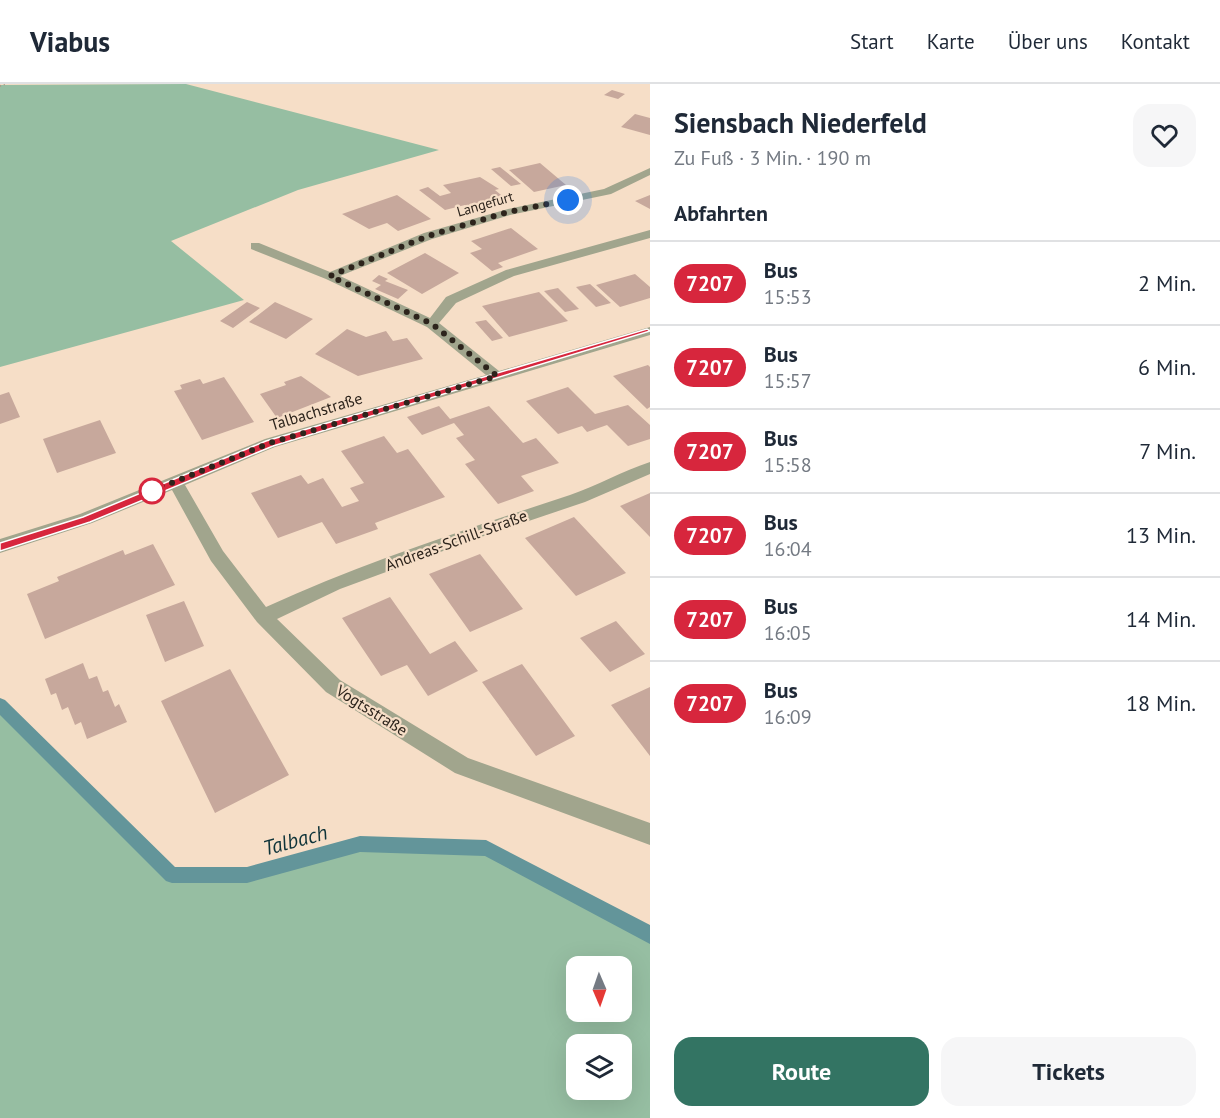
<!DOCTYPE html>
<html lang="de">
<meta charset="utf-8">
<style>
body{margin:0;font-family:"PT Sans",sans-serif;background:#f6f6f7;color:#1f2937;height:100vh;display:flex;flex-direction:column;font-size:22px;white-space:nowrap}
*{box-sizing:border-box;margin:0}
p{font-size:20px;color:#747a83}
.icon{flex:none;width:33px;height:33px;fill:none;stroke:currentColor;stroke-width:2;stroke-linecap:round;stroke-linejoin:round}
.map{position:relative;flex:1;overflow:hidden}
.details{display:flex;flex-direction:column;background:#fff;width:570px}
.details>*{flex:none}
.badge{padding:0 12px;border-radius:20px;font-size:21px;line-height:39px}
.needle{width:39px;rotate:178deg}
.buttons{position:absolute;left:566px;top:872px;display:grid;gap:12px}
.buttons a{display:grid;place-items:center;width:66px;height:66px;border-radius:12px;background:#fff;box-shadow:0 6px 24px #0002;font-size:30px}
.you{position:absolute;width:30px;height:30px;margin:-15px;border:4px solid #fff;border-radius:50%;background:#1a73e8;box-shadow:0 0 0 9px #1a73e833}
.map>.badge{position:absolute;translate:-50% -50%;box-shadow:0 0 0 3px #fff}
h2{padding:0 24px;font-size:22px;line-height:54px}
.round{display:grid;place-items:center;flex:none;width:63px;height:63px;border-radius:18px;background:#f6f6f7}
.headline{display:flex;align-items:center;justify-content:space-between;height:102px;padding:0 24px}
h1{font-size:28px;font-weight:600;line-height:45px}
.cta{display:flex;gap:12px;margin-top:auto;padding:12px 24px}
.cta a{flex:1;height:69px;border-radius:18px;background:#337463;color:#fff;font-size:24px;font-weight:600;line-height:69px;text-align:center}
.cta a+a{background:#f6f6f7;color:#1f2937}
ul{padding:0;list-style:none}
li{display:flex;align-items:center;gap:18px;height:84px;padding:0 24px;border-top:2px solid #e0e1e3}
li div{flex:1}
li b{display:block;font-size:22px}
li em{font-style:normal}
li .badge{min-width:66px;font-weight:700;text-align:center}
header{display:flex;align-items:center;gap:36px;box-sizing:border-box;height:84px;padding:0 30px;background:#fff;border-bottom:2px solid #e0e1e3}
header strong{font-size:28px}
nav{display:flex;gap:33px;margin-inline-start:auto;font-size:21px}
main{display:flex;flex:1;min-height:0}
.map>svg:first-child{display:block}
.green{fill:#96bea2;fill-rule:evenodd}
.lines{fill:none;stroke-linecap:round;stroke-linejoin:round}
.stream{fill:#63959a;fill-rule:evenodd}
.building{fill:#c7a89c}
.path{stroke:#ab9987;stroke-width:2;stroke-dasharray:1 3;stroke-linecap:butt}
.minor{fill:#a1a58d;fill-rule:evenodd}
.line{fill:#d7263d;stroke:#fff;stroke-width:1.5}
.walk{stroke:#2d241c;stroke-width:6;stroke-dasharray:0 10.8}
.stop-dot{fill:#fff;stroke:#d7263d;stroke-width:3}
.labels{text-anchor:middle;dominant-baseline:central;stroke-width:4.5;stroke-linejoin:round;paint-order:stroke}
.far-street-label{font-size:14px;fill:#2d241c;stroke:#f6dec7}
.street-label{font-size:16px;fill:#2d241c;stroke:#f6dec7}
.near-water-label{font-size:21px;font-style:italic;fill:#0e3339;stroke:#f6dec7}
</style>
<header>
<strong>Viabus</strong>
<nav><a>Start</a><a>Karte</a><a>Über uns</a><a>Kontakt</a></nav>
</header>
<main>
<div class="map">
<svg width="650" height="1034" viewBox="0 0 650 1034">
<rect width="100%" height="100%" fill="#f6dec7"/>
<path class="green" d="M186,0L439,66L298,106L171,157L244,216L0,283V1Z
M0,621L172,791H247L360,760L486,764L650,851V1034H0ZM576,882H621V927H576ZM576,960H621V1005H576Z"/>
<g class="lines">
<path class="stream" d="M0,614L5,616L175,783H247L360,752L486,756L650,841V860L485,772L360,768L247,799H172L166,797L0,631Z"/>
</g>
<path class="building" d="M612,6L625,10L618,15L604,11Z
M635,30L650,34V51L621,43Z
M540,79L566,101L534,108L509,86Z
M500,83L521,100L511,102L491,85Z
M480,93L499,105L495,106L506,115L468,124L465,121L445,126L419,106L428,103L440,112L451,109L443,101Z
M397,111L431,135L398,147L387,139L369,145L342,130Z
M650,111V125L635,117Z
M511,144L538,165L498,179L503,183L492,187L470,169L482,165L471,157Z
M425,169L459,189L422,210L387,189Z
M635,190L650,203V214L620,223L596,201Z
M379,191L388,195L385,197L408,206L398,215L375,205L381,201L372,197Z
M590,200L611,219L596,223L576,203Z
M558,204L579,225L565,228L544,207Z
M539,208L568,237L509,253L482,222Z
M247,218L260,224L233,244L220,237Z
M275,218L313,235L286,255L249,238Z
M486,236L503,254L492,257L475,238Z
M347,245L366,253L386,247L393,257L407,254L423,275L358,292L315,270Z
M648,281L650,283V323L647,325L613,292Z
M301,292L331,313L277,334L260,310L286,301L284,298Z
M224,293L254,338L202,356L174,307L182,305L180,301L200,295L203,300Z
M568,303L595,330L628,321L650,341V355L628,362L607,341L587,348L582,342L558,350L526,317Z
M9,308L20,333L0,340V311Z
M439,322L450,335L489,322L523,359L536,354L559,379L521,392L534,407L498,420L465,380L475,376L456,354L464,351L454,339L422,351L407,333Z
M100,336L116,369L57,389L43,355Z
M384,352L397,369L408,365L445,413L375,439L378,445L336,460L322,438L278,454L251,409L301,391L308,400L323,394L342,423L359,417L350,404L364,399L341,367Z
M650,409V453L620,422Z
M574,433L626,489L576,512L525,454Z
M153,460L175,501L45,555L27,510L59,497L57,493L123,466L125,471Z
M480,470L523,525L470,548L429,490Z
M390,513L430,570L455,557L478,587L428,612L407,581L381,592L342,534Z
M184,517L204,562L165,578L146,531Z
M616,537L645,570L610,588L580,554Z
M83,579L89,595L97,592L103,608L108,606L115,623L119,620L127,638L87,655L81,638L75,641L68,623L62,626L56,609L51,611L45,595Z
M522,580L575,652L536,672L482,598Z
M230,585L289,691L215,729L161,617Z
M650,603V672L611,621Z"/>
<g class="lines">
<path class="path" d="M0,2L5,0"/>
<path class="minor" d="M650,84V91L611,110L510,131L432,155L340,192L430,234L446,213L506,186L650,146V154L514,192L456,219L439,239L499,287L650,243V251L275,363L185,401L223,467L266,523C365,478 467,445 570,411C597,402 622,387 650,378V390L585,418L481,453L340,505L277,535L340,596L468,674L650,739V761L455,689L326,608L257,538L211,477L172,406L92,439L0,469V455L80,430L265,355L486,291L427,243L326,195L251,165V159H259L330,188L424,149L508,125L604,105Z"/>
</g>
<path class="line" d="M647,245L650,247L273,362L90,438L0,467V459L83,433L266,357Z"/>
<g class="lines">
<path class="walk" d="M152,407L270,359L497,292L432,240L330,192L428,152L508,128L568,116"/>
</g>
<circle class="stop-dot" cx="152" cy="407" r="12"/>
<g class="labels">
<g class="far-street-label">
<text transform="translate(485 120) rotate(-16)">Langefurt</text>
</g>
<g class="street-label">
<text transform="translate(316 327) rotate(-17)">Talbachstraße</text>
<text transform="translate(456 456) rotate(-20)">Andreas-Schill-Straße</text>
<text transform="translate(372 626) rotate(32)">Vogtsstraße</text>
</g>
<g class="near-water-label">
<text transform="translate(295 756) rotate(-15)">Talbach</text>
</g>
</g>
</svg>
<div class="buttons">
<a><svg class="needle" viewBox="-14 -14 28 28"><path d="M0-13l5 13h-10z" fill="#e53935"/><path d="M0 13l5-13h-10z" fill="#747a83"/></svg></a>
<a><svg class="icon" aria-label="layers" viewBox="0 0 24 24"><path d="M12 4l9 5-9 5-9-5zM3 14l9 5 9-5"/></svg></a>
</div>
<div class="you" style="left:568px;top:116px"></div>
</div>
<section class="details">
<div class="headline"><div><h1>Siensbach Niederfeld</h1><p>Zu Fuß · 3 Min. · 190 m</p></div><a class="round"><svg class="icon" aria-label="heart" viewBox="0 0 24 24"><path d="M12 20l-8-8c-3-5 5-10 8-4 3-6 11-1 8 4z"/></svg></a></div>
<h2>Abfahrten</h2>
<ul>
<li><span class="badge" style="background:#d7263d;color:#fff">7207</span><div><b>Bus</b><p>15:53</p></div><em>2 Min.</em></li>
<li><span class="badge" style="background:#d7263d;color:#fff">7207</span><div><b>Bus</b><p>15:57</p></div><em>6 Min.</em></li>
<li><span class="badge" style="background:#d7263d;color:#fff">7207</span><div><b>Bus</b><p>15:58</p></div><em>7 Min.</em></li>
<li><span class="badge" style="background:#d7263d;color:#fff">7207</span><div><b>Bus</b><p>16:04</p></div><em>13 Min.</em></li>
<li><span class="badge" style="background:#d7263d;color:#fff">7207</span><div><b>Bus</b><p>16:05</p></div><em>14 Min.</em></li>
<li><span class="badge" style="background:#d7263d;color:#fff">7207</span><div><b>Bus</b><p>16:09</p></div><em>18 Min.</em></li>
</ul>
<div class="cta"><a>Route</a><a>Tickets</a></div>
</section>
</main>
